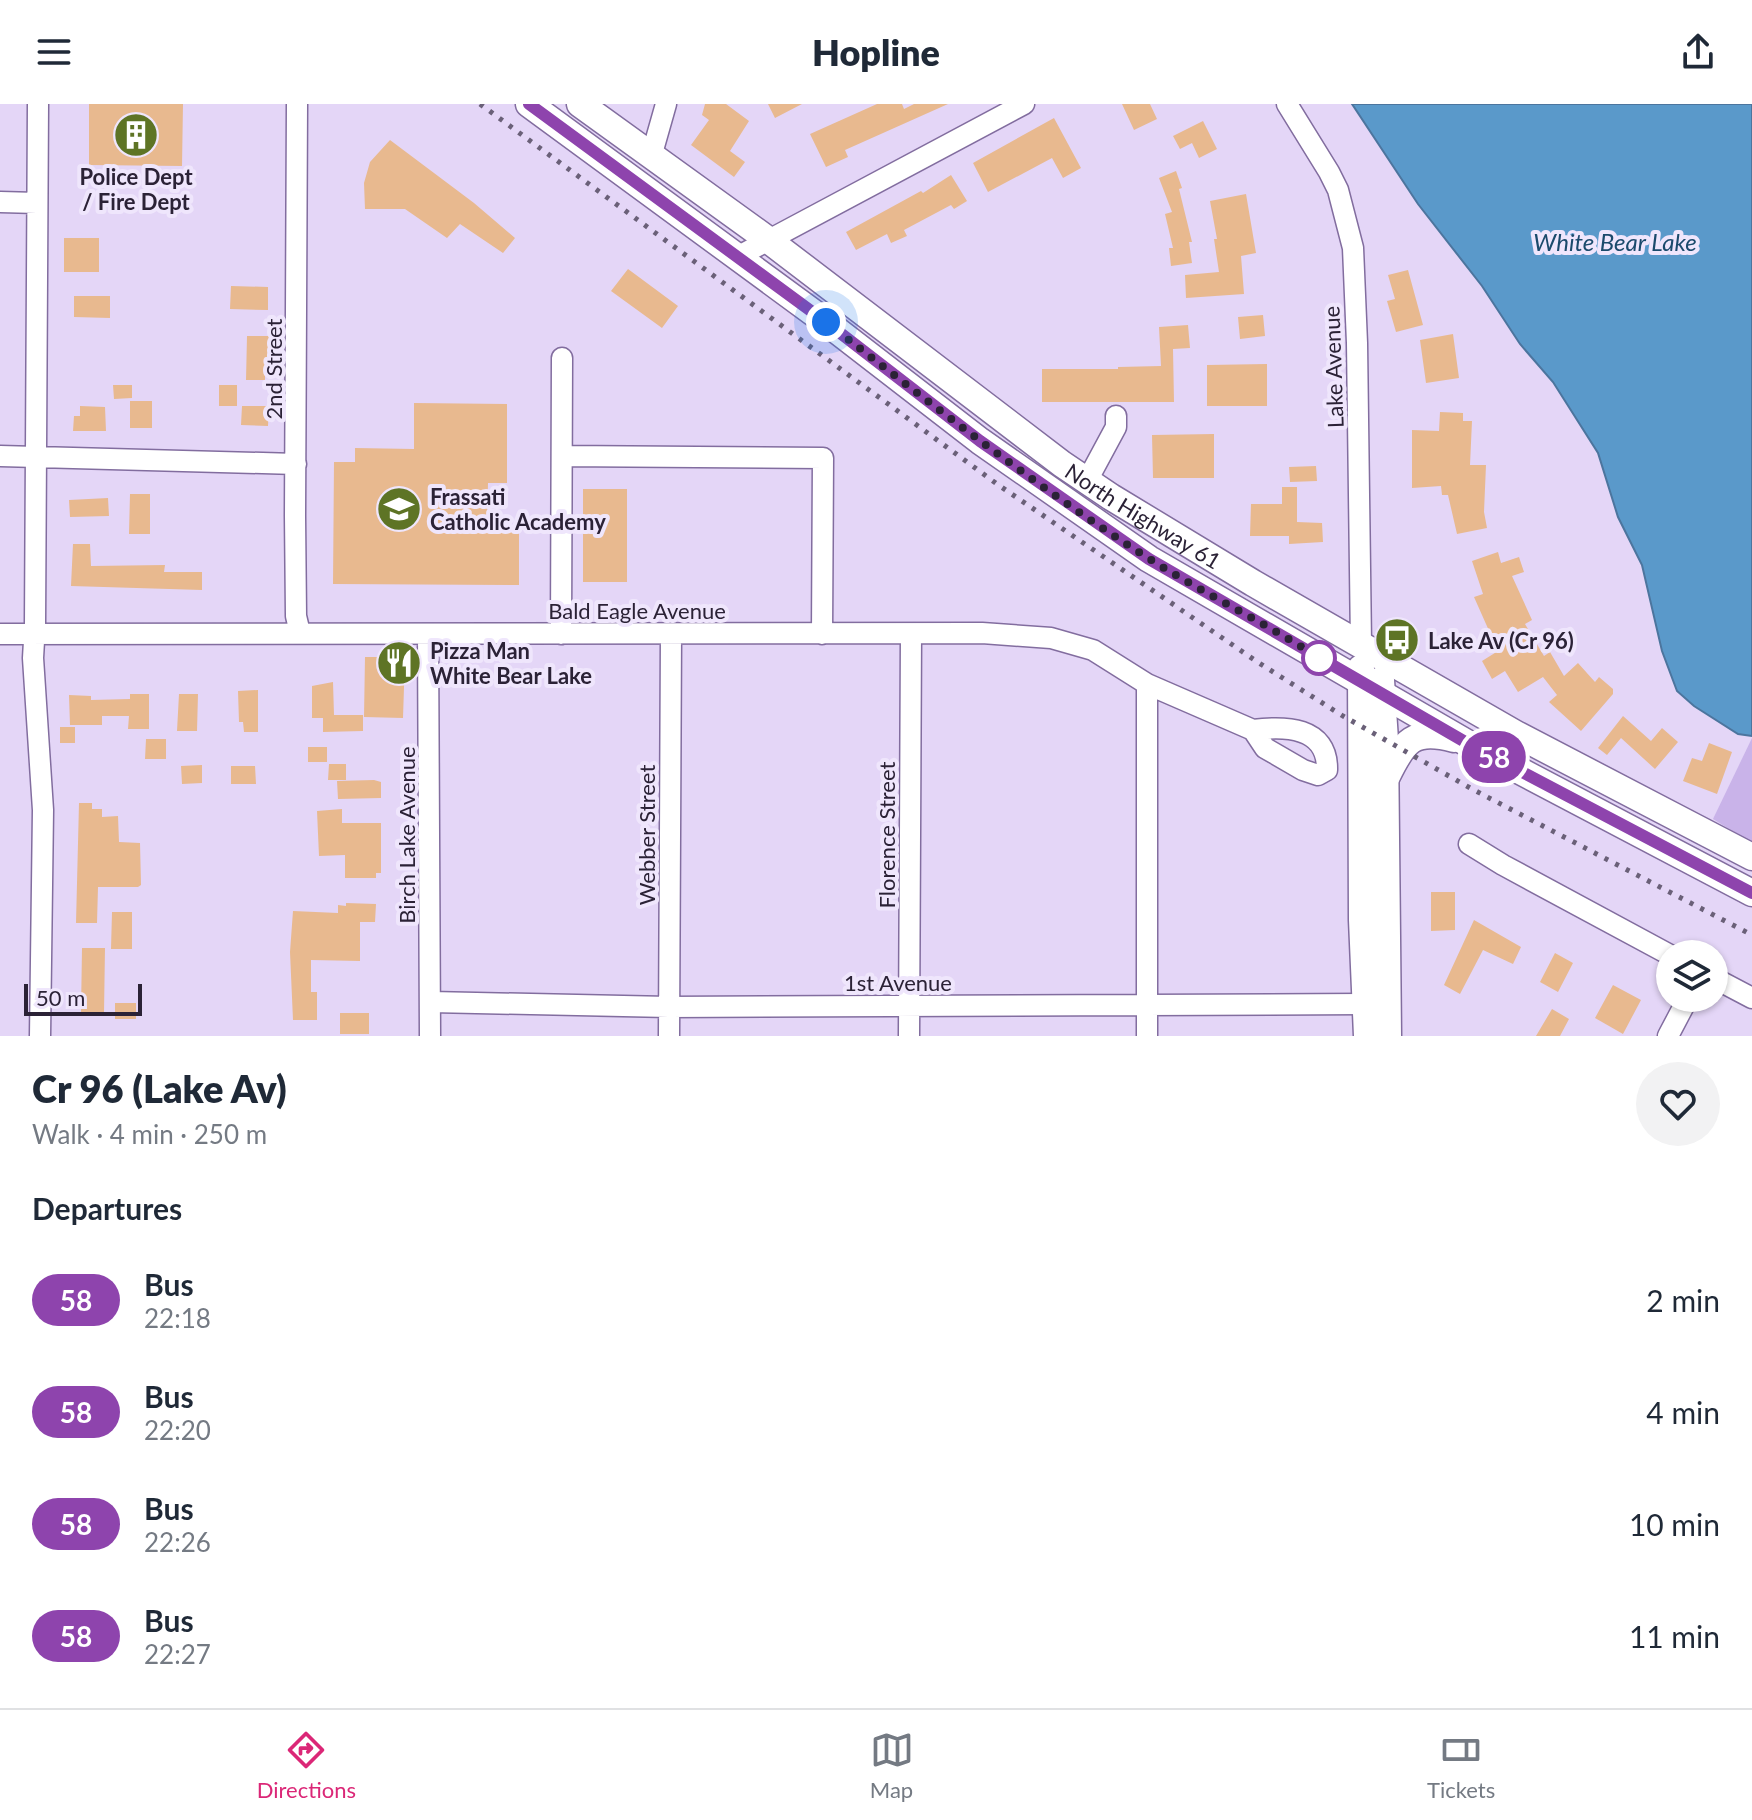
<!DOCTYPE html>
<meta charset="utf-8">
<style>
body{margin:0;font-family:Lato,sans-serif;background:#f2f2f3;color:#1f2937;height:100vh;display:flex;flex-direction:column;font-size:30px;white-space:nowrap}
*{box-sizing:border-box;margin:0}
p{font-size:26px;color:#747a83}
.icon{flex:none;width:44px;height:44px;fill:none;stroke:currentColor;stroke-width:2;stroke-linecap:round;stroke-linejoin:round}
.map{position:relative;height:932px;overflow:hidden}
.drawer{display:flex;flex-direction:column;background:#fff;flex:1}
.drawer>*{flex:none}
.badge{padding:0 16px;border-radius:26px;font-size:28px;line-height:52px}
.controls{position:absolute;left:1656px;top:836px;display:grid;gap:16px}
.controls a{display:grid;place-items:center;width:72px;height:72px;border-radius:50%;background:#fff;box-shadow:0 2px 6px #0004;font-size:40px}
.scale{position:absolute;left:24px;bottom:20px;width:118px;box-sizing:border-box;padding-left:8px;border:4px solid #2b2236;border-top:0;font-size:22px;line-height:28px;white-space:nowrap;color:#2b2236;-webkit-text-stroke:6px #efe6fc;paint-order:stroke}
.you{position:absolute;width:40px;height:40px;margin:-20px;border:6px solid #fff;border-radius:50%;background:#1a73e8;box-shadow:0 0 0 12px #1a73e833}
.map>.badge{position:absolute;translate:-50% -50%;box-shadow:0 0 0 4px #fff}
h2{padding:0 32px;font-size:30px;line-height:72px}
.round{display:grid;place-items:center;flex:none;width:84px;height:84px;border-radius:42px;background:#f2f2f3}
.head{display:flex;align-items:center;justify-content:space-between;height:136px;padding:0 32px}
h1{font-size:38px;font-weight:800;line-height:60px}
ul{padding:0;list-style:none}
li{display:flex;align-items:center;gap:24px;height:112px;padding:0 32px}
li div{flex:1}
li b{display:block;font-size:30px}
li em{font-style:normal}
li .badge{min-width:88px;font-weight:700;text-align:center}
header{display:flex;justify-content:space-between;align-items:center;height:104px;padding:0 32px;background:#fff;font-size:36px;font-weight:800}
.dock{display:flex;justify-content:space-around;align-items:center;height:112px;border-top:2px solid #e0e1e3;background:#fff;font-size:22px;color:#747a83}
.dock a{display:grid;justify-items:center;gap:4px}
.dock .current{color:#db2777}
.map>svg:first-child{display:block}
.green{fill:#c9b3e9}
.water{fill:#5a99ca;stroke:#4c759e;stroke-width:2}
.building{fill:#e8b98f}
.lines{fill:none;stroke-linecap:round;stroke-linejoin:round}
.minor-casing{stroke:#826d9f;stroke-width:23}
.major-casing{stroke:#826d9f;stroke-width:29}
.minor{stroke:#fff;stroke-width:20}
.major{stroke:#fff;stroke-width:26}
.rail{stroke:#6a6078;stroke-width:5;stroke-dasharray:4 8;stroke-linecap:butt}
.line-casing{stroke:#fff;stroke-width:18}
.line{stroke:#8e44ad;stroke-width:12}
.walk{stroke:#2b2236;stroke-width:8;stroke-dasharray:0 14.4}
.stop-dot{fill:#fff;stroke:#8e44ad;stroke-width:4}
.labels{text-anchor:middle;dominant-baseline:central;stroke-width:8;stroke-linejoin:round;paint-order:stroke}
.poi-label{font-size:22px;font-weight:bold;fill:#2b2236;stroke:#efe6fc;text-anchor:start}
.street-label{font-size:22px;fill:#2b2236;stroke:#efe6fc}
.water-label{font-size:24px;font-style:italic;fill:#1b4a6c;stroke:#efe6fc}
</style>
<header><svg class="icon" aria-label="menu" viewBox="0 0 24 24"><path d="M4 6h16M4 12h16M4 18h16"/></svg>Hopline<svg class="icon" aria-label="share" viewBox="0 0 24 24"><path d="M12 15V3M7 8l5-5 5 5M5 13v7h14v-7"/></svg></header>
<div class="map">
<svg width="1752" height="932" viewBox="0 0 1752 932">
<rect width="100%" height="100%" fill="#e4d6f7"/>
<path class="green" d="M1752,634V739L1713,715Z"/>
<path class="water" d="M1352,0H1752V632L1738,630L1694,602L1677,587L1662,547L1642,461L1618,413L1598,349L1553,278L1520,240L1482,182L1418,100Z"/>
<path class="building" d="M89,0H183L182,62L89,61Z
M705,0H726L749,17L730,47L745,58L734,73L691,41L709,16L702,11Z
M768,0H802L775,14Z
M877,0H902L904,5L914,0H948L845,46L848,53L826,63L810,30Z
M1122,0H1150L1157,15L1134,26Z
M1054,14L1081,64L1063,74L1052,54L988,88L973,59Z
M1203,17L1217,45L1199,54L1192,39L1180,45L1173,32Z
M390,36L474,99L515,134L503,149L460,120L447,134L405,105H365L364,79L370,58Z
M1176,67L1182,84L1179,85L1192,138H1189L1192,159L1171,162L1169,144H1173L1165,110L1172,108L1159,74Z
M951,71L967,97L954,105L951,101L904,126L907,132L891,139L887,130L856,146L846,128L921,87L923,89Z
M1246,90L1256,149L1241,152L1244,190L1186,194L1185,171L1219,168L1214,135H1217L1210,97Z
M64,134H99V168H64Z
M628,165L678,202L662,224L611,187Z
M1408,166L1423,221L1396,228L1387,197L1395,195L1388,171Z
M231,182L268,183V206L230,205Z
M74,192H110V214L74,213Z
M1263,211L1265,232L1240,235L1238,213Z
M1188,221L1190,244L1173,245L1174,298H1042V265H1118V263L1161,262L1159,223Z
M1453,230L1459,274L1426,279L1420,236Z
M247,232H275V255H265V276H246Z
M1267,260V302H1207V261Z
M113,281H132V294L114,295Z
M219,281H237V302H219Z
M130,297H152V324H130Z
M414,299L507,300V379H488L487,421H519V481L333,480L334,358H355V344L414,345Z
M80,302L105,303L106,327H73L74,312H80Z
M242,302H269L268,322L241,321Z
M1440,308L1463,309V317H1472L1470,361H1486L1484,408L1487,424L1457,430L1448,391H1442L1441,382L1412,384V326L1439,327Z
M1214,330V374H1153L1152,331Z
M1316,362L1317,377L1290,378L1289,363Z
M1282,383H1297V418L1322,419L1323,438L1289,440V432H1250L1251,400H1282Z
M583,385H627V478H583Z
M130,390H150V430H129Z
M108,394L109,412L70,413L69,396Z
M73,440H90L91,462L165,461L164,468H202V486L71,482Z
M1498,448L1501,459L1519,453L1524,468L1512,472L1532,516L1525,520L1544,552L1550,548L1564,572L1578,559L1595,578L1599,573L1613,585V590L1581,627L1549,598L1557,591L1543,573L1518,588L1505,567L1492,575L1482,557L1498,547L1474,493L1483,490L1472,457Z
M365,553H405L403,614L364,613Z
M333,578L334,611H363V627L323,628V614H312V582Z
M258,586V628H244L243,618H239L238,587Z
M130,590H149V625H128L129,612H102V621H70L69,591L91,592V596L130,595Z
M179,590H198L197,627H177Z
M1623,612L1651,637L1662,624L1678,638L1655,665L1621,634L1607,651L1598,644Z
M60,623H75V639H60Z
M146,635H166V655H145Z
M1709,639L1732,648L1717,690L1683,677L1692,654L1702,657Z
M308,643H327V658H308Z
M329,660H346V676H328Z
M202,661V679L182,680L181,662Z
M231,662H255L256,680H231Z
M374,676L381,678V694L338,695L337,677Z
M79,699H92V705H102V713L118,712L119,738L140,739L141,781L138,783H98L97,819H76Z
M342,705V719H381V769H376V774H345V751L319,752L317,707Z
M1431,788H1455V826L1431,827Z
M346,799L376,800L375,818H360V857L311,856V888H317V916H293L290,848L293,807L338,809V801L346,802Z
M112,808H132V845H111Z
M1474,816L1521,843L1513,860L1483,846L1460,890L1444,881Z
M82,844H105L104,909L81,908Z
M1555,849L1573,859L1558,888L1540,878Z
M1613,881L1641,896L1623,930L1595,914Z
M115,899H136V915H115Z
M1552,905L1569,915L1560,932H1536Z
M340,909H369V930H340Z"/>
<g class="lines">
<g class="minor-casing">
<path id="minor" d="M38,0L35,520L33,554L43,706L40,932
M297,0L295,412L296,512L300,529
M1287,0L1329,68L1338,86L1353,144L1357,239L1361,541
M651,53L666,0
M0,98L37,99
M737,153L1024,0
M0,352L296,360
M562,352L823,354L822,530
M1088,375L1116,323V312
M0,530L982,529L1051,534L1093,546L1147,580L1253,626L1265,644L1303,666L1318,671L1327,666C1328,622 1284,622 1253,626
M428,530L430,932
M561,530L562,254
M1147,580V932
M1469,740L1503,761L1670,851
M1714,874L1752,894
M431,898L669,903L1365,900
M669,932L671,530
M909,932L911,530
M1668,932L1688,894"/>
</g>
<g class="major-casing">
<g id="major">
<path d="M529,0L826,218L980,337L1149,455L1467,639L1752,789"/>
<path id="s1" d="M580,0L767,135L1062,360L1111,393L1253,479L1516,630L1752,753"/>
<path d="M1361,564L1362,816L1367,932"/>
<path d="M1381,576L1385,636L1388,932"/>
<path d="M1387,672C1404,637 1413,624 1454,635"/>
</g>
</g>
<use href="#minor" class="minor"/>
<use href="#major" class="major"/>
<path class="rail" d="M480,0L997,380L1259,559L1343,612L1472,685L1752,831"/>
</g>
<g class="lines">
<g class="line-casing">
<path id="line" d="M529,0L826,218L980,337L1149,455L1467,639L1752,789"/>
</g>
<use href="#line" class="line"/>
<path class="walk" d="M826,218C930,299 1034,381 1145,452C1202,489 1263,517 1319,554"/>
</g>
<defs>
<g id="building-disc" transform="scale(2.3)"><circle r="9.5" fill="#5e7425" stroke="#efe6fc"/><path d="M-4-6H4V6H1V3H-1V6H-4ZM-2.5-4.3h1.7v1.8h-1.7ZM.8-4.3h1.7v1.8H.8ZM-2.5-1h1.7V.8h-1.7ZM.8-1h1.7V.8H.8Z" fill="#fff"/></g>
<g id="school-disc" transform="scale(2.3)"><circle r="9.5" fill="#5e7425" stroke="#efe6fc"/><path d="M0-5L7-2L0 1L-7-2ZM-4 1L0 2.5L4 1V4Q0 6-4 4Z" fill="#fff"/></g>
<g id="bus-disc" transform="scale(2.3)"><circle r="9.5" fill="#5e7425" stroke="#efe6fc"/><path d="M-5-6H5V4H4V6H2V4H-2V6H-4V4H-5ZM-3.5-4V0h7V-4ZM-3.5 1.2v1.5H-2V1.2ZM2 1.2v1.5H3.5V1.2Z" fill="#fff"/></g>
<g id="restaurant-disc" transform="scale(2.3)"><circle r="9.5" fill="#5e7425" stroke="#efe6fc"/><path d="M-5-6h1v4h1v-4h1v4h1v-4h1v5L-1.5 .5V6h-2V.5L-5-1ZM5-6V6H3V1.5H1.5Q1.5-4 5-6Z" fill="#fff"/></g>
</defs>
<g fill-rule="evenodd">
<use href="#building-disc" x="136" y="31"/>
<use href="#school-disc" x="399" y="405"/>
<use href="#bus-disc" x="1397" y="536"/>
<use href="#restaurant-disc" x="399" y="559"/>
</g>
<circle class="stop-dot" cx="1319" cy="554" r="16"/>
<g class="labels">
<g class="poi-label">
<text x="136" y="72" text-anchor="middle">Police Dept<tspan x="136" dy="25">/ Fire Dept</tspan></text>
<text x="430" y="392">Frassati<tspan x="430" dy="25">Catholic Academy</tspan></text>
<text x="1428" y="536">Lake Av (Cr 96)</text>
<text x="430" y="546">Pizza Man<tspan x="430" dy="25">White Bear Lake</tspan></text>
</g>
<g class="street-label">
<text transform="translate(1333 263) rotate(-92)">Lake Avenue</text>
<text transform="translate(273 265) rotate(-90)">2nd Street</text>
<text stroke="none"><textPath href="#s1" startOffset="698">North Highway 61</textPath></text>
<text x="637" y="506">Bald Eagle Avenue</text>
<text transform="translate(406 731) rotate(-90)">Birch Lake Avenue</text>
<text transform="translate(646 731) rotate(-90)">Webber Street</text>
<text transform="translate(886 731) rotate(-90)">Florence Street</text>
<text x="898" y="878">1st Avenue</text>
</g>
<g class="water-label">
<text x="1615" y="137">White Bear Lake</text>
</g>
</g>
</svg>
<div class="controls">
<a><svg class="icon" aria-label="layers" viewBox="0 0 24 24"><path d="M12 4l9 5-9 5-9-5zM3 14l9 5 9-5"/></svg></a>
</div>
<div class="scale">50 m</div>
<div class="you" style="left:826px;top:218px"></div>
<b class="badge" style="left:1494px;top:653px;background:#8e44ad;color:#fff">58</b>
</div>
<section class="drawer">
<div class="head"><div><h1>Cr 96 (Lake Av)</h1><p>Walk · 4 min · 250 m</p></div><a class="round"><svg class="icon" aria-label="heart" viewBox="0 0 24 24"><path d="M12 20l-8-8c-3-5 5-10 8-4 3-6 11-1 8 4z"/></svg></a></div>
<h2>Departures</h2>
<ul>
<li><span class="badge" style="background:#8e44ad;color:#fff">58</span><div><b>Bus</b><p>22:18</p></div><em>2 min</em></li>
<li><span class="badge" style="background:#8e44ad;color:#fff">58</span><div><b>Bus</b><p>22:20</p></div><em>4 min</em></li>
<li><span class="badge" style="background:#8e44ad;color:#fff">58</span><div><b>Bus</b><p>22:26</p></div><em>10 min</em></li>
<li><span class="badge" style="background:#8e44ad;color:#fff">58</span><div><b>Bus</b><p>22:27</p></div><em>11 min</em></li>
</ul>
</section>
<nav class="dock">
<a class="current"><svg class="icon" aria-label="directions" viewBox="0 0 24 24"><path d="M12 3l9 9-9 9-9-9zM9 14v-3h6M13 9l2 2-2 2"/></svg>Directions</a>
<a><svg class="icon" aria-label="map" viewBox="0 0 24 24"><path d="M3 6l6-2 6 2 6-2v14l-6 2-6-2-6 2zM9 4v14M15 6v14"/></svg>Map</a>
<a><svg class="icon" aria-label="tickets" viewBox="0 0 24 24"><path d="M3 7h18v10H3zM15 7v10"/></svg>Tickets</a>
</nav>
